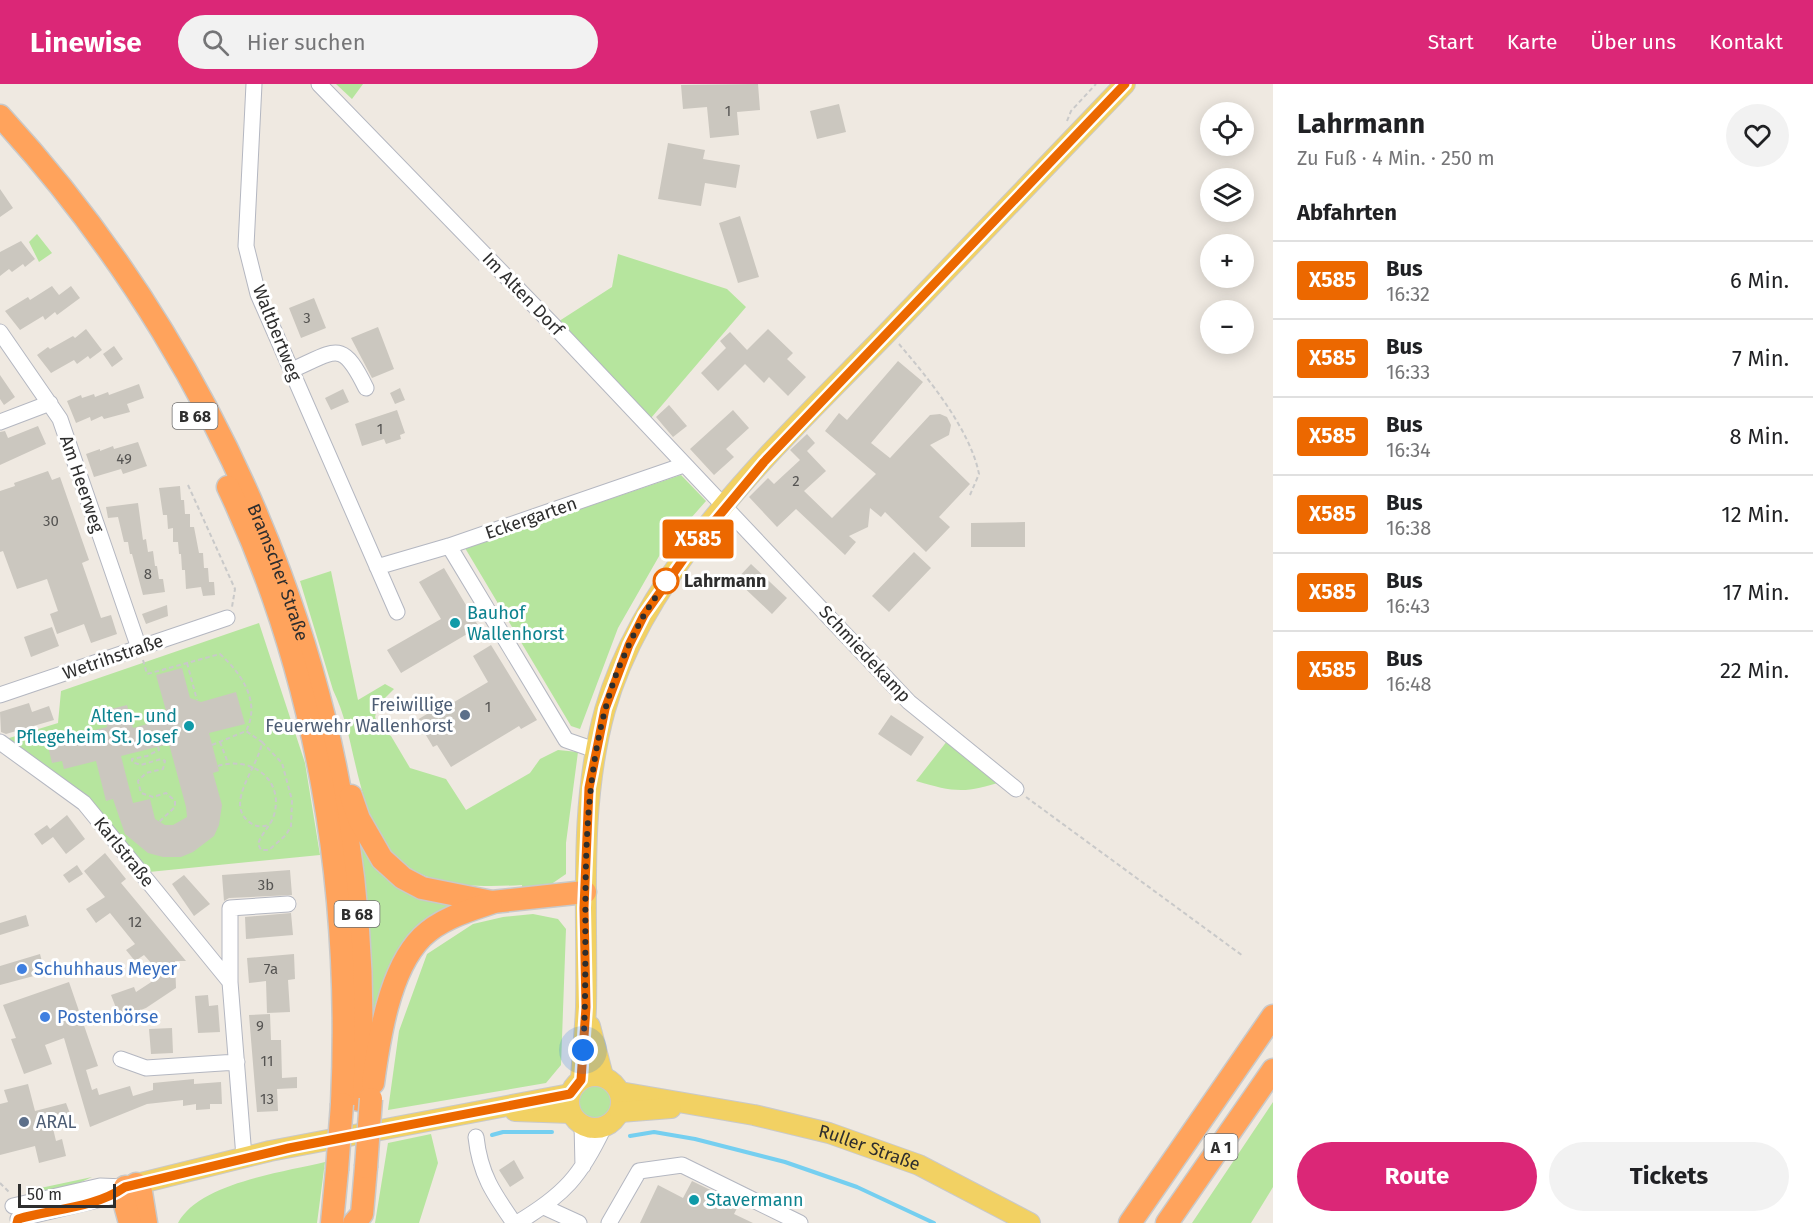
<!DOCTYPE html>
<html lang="de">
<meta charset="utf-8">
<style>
body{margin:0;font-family:"Fira Sans",sans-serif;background:#f2f2f2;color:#202124;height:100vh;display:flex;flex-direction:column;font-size:22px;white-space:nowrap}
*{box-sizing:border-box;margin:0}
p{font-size:20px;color:#757577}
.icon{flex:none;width:33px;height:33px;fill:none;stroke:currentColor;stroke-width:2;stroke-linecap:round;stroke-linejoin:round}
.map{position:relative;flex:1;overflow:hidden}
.drawer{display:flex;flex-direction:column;background:#fff;width:540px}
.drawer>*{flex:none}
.badge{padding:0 12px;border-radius:4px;font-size:21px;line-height:39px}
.buttons{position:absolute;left:1200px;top:18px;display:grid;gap:12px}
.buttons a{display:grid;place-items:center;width:54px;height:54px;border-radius:50%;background:#fff;box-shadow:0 3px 15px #0003;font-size:30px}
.scale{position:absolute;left:18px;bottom:15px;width:98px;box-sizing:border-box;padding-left:6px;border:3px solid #2e2e2e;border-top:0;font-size:16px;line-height:21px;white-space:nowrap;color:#2e2e2e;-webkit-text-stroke:4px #fff;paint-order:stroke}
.you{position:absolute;width:30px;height:30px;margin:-15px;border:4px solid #fff;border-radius:50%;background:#1a73e8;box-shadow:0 0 0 9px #1a73e833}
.map>.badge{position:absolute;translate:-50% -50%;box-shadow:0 0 0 3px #fff}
h2{padding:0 24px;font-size:22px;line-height:54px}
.round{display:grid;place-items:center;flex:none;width:63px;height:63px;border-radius:32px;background:#f2f2f2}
.overview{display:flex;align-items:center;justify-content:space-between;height:102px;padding:0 24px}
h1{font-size:28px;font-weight:700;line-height:45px}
.button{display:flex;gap:12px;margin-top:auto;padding:12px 24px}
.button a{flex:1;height:69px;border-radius:36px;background:#db2777;color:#fff;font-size:24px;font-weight:700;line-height:69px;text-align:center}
.button a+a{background:#f2f2f2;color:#202124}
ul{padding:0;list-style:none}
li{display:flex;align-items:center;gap:18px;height:78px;padding:0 24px;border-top:2px solid #e0e0e0}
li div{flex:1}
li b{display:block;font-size:22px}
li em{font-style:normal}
li .badge{min-width:66px;font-weight:700;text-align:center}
header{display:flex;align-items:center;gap:36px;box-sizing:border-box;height:84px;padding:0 30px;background:#db2777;color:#fff}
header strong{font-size:28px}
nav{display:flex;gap:33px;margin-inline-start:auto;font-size:21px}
.search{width:420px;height:54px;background:#f2f2f2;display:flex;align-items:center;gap:15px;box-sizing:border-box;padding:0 21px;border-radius:33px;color:#757577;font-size:22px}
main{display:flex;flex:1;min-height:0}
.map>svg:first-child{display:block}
.green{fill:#b6e59e}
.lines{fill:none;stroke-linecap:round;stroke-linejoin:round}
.stream{stroke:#75cff0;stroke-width:4}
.building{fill:#cbc7bf;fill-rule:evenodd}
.minor-casing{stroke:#b4b7c1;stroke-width:17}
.major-casing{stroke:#c9c9c9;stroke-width:22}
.highway-casing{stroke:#c9c9c9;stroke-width:25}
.path{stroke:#c9c9c9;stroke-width:2;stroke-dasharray:4.5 3;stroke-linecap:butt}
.minor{stroke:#fff;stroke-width:15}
.major{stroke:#f2d163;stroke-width:20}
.highway{stroke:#ffa35c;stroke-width:22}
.highway-bridge-casing{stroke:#c9c9c9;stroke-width:25;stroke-linecap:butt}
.highway-bridge{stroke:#ffa35c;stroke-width:22}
.line-casing{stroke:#fff;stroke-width:14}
.line{stroke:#ec6800;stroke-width:9}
.walk{stroke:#2e2e2e;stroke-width:6;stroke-dasharray:0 10.8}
.stop-dot{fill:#fff;stroke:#ec6800;stroke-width:3}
.culture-dot{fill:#0f9aa8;stroke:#fff;stroke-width:2}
.service-dot{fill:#5c6f8a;stroke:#fff;stroke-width:2}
.shop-dot{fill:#3f7fe0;stroke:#fff;stroke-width:2}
.labels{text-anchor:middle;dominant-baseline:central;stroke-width:6;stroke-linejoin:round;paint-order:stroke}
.number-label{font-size:15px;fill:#555452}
.shield{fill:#fff;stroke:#6d6d6d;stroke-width:1.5}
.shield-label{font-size:16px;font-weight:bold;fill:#2e2e2e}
.street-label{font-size:18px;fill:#2e2e2e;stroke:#fff}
.stop-label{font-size:18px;font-weight:bold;fill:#2e2e2e;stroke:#fff;text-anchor:start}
.culture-label{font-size:18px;fill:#0d838f;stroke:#fff;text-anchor:start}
.service-label{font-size:18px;fill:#4e5e75;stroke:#fff;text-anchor:end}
.shop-label{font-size:18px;fill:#366cbe;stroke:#fff;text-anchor:start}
</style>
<header>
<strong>Linewise</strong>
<div class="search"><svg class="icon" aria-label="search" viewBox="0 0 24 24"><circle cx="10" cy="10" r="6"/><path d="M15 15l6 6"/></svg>Hier suchen</div>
<nav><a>Start</a><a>Karte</a><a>Über uns</a><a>Kontakt</a></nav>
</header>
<main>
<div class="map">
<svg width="1273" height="1139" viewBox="0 0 1273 1139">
<rect width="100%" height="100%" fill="#efe9e1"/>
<path class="green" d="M336,0H363L352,15Z
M37,150L52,169L39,178L29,158Z
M618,170L727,205L746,223L645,341L553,241L612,203Z
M681,391L706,417L662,467L618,544L580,645L571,642L465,464Z
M331,487L358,616L385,600L394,605L378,621L375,633L380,645L391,652L410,684L446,695L466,726L530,689L540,675L558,666L578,668L566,759V790L550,801L522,808V801C436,806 385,796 361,703C352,671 348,637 333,606L300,497Z
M259,539L305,679L320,771L149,788L6,655L58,639L61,607Z
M951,652L1003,697C966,710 953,708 916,697Z
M350,727L369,768L472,820L406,862L366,993Z
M533,830L558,835L566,845L561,981L546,999L388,1026L399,947L427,870L473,840L503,833Z
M578 1019a17 17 0 1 1 34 0a17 17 0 1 1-34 0Z
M1273,1018V1103L1251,1139H1192Z
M431,1050L438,1079L419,1139H375L388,1059Z
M325,1078L317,1139H178C199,1099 284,1088 325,1078Z
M92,1093L66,1105L32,1112L31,1106Z"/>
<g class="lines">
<path class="stream" d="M492,1051L503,1048H552
M630,1052L654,1048L695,1055L785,1078L857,1103L934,1139"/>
</g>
<path class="building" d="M758,0L760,26L737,28L739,51L710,54L707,23L683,25L681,1Z
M839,20L846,48L817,55L810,27Z
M668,59L705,66L703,75L740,81L736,104L705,99L701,122L658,115Z
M0,105L13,124L0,133Z
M740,132L759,193L738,199L719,139Z
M21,157L35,175L25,183L23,180L12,188L9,185L0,192V168Z
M52,202L59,211L71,202L80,214L57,231L55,228L45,236L43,232L20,246L5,227L28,213L30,216Z
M314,214L326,244L301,254L289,224Z
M378,243L394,285L372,294L351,254Z
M86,245L102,266L90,275L88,272L77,280L74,276L51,289L37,271L48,263L50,265L73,252L75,254Z
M768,245L793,269L787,275L806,293L788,312L769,293L764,299L745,280L718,307L701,289L726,264L720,257L730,248L747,266Z
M114,262L123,275L112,283L103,270Z
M898,277L923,298L871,359L890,374L930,331L940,330L947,333L951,341L949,351L930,361L970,400L939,433L950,443L926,468L885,428L881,433L870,424L868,443L849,452L856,458L845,471L796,425L777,443L749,413L768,394L774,400L800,376L790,366L807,350L815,359L807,367L826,387L804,407L832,434L876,390L825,347L839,329L847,336Z
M0,291L15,313L4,321L0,315Z
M139,300L144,314L127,320L130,328L104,335L102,332L91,337L90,333L76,339L67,317L81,311L82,314L94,310L95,313L108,308L109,311Z
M400,304L405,316L395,320L390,309Z
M343,305L349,318L331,326L325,314Z
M669,321L687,342L673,353L656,333Z
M397,326L405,349L400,351L401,355L386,360L384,355L362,362L355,340Z
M733,326L749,344L726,365L734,373L714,391L690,365Z
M38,342L46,360L0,381V348L5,347L8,354Z
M138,358L147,382L123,390L121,385L94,393L86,370L100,365V367L113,362L114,365Z
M48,387L52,396L60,393L89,476L82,479L101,534L111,531L117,550L91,559L84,540L57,550L50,530L58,527L47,495L17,505L3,467L0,468V407L15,402L14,399Z
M180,402L181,416H184L185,430H190V443H194L199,469H203L204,484H208L209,498H214L215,511L203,512L201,503L186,505L185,486H182L181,470H179L178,458H173V444L168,445L167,431H163L159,404Z
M138,419L143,456L146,455L148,468L153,467L155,482H157L159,495H163L165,508L143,511L132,470H130L128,458H124L118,433L108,434L106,423Z
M1025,438V463H971V439Z
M914,468L931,484L889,528L872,512Z
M751,480L787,514L772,530L736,496Z
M444,484L479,543L401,589L387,566L441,535L419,498Z
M167,521L168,532L146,540L142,530Z
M52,543L59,562L31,573L24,553Z
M491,561L537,636L521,645L519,642L451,683L437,661L433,663L417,636L442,621L444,624L488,598L473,572Z
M182,584L190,614L201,618L236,608L245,640L209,649L219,687L213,689L222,721L219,741L214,752L193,768L181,773H163L148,769L125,750L113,715L106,717L96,677L64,685L62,677L52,679L47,658L107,643L103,627L127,621L133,644L168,634L156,591ZM169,660L186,723L187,733L173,741H165L155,735L150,715L133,719L121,672Z
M29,619L32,628L49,622L54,636L6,650L1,648L0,628Z
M891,631L924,653L911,672L878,650Z
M67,731L85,755L66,770L53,753L42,761L34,750L47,741L50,745Z
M105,769L126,795L121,799L186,877H175L176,904L146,924L120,934L111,911L134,903L136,908L162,891L144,871L135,877L126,866L135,860L110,829L96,839L86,825L105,813L84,787Z
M77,781L83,790L69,799L63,791Z
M290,786L292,811L229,814L224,817L222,791Z
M184,791L210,820L194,832L172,800Z
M291,829L293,851L246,855L245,833Z
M26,831L29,842L0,851V839Z
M40,870L45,889L0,901V882Z
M294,870L295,895L288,896L290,928L267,929L266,897L249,899L247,874Z
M69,898L98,982L86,986L92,1006L97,1004L99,1011L130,1002L133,1012L153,1006V999L194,995V1000L221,998L222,1020H210V1025L196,1026V1020L183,1022V1016L147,1020L90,1043L64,954L45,961L52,980L24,990L11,955L16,954L3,921Z
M208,911L209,922L218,921L220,948L198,949L195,912Z
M270,930L271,956H281L282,994L297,993V1004L277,1005L278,1027L257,1028L249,931Z
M172,944L173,969L151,970L149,945Z
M28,1000L35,1027L66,1019L71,1032L51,1036L56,1057L62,1055L66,1072L39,1079L35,1062L0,1071V1020L8,1018L4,1006Z
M514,1076L524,1094L510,1103L499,1086Z
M692,1097L739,1120L734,1130L753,1139H640L658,1101L683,1114Z"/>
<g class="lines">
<g class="minor-casing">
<path id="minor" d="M254,0L246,162L258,210L397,528
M319,0L553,241L909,618L1016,705
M0,248L60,335L139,564
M292,286C337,266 342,255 366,304
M0,338L50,319
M449,462L566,656L595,666
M377,483L449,462L684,381
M0,611L227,534
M0,658L84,719L230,898L244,1073
M230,898V824L288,820
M121,975L146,984L237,978
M582,1040L583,1082
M476,1053C480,1090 493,1109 514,1139
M13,1122L100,1102L125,1103
M544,1123L579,1139
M18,1135L110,1113L125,1103
M517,1139C564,1111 581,1092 604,1043
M609,1139L639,1087L682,1081L800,1139"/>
</g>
<g class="major-casing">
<g id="major">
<path d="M590,942L603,992"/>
<circle cx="595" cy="1018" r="26"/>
<path d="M581,996C582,972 585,948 586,924C588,824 578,724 605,626C646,481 782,357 885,251C965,168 1045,84 1125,0"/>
<path id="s1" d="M620,1008L754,1031L829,1049L919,1081L1030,1139"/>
<path d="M515,1027L571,1029"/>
<path d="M620,1028L671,1024"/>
<path d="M125,1103L270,1067L570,1010"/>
</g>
</g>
<g class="highway-casing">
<g id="highway">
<path id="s2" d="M0,32C244,297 382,656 359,1016"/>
<path d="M228,403C319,595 352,809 342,1020"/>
<path d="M351,712L359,735L382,775L403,794L422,804L492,818L585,808"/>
<path d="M373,999C379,955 389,886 422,853C440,835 467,827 491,819"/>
<path d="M136,1100L141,1108L146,1139"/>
<path d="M125,1103L124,1117L130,1139"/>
<path d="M332,1139L337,1086"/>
<path d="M354,1139L362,1130L366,1083"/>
<path d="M1130,1139L1273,932"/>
<path d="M1167,1139L1273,986"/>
</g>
</g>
<path class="path" d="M1067,37L1071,27L1096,0
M899,260C928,294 970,345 979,390L970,411
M188,401L235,505L232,523
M143,576L147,590L220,570C242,590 261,618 246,647
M187,579L197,616
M220,658L228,679
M212,661L246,647L262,658C259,682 225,718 248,737C255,743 262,744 270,740
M158,663L159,666L147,672L132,675V678L141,681L161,675L165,677L163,685L146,689L138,697L141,709L153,713L166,709L175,717V723L159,738
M218,682C249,672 282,693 275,727C273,740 262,748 258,760L261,766H269L286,751L291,742L292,716L282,679L262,658
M1026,713L1243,872
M0,1099L9,1108"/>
<use href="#minor" class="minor"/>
<use href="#major" class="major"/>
<use href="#highway" class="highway"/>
<g class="highway-bridge-casing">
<path id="highway-bridge" d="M366,1083L371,1015
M337,1086L342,1020"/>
</g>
<use href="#highway-bridge" class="highway-bridge"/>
</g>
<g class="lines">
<g class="line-casing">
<path id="line" d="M17,1139L18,1135C53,1125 95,1124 125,1103L289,1064L570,1010L581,996L586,923L584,824L589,704L605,625L629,561L644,531L687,470L764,378L1125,0"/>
</g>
<use href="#line" class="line"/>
<path class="walk" d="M583,966C591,839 572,711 617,588C625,569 634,549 644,531C651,519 660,508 666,497"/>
</g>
<circle class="stop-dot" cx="666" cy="497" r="12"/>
<g class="culture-dot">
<circle cx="455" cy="539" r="6"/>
<circle cx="189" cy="642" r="6"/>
<circle cx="694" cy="1116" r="6"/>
</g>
<g class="service-dot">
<circle cx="465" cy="631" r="6"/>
<circle cx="24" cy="1038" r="6"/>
</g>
<g class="shop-dot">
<circle cx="22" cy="885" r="6"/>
<circle cx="45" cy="933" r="6"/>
</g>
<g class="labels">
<g class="number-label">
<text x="728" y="27">1</text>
<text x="307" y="234">3</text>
<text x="380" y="345">1</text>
<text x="124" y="375">49</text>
<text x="796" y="397">2</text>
<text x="51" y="437">30</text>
<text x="148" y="490">8</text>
<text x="488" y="623">1</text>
<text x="266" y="801">3b</text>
<text x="135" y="838">12</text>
<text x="271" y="885">7a</text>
<text x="260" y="942">9</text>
<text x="267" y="977">11</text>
<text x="267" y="1015">13</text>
</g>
<g class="shield">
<rect x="172.5" y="319" width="45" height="26" rx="4.5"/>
<rect x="334.5" y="817" width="45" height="26" rx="4.5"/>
<rect x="1204.5" y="1050" width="33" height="26" rx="4.5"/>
</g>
<g class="shield-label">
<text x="195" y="332">B 68</text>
<text x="357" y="830">B 68</text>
<text x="1221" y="1063">A 1</text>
</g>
<g class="street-label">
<text transform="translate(523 210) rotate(46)">Im Alten Dorf</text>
<text transform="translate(277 249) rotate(68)">Waltbertweg</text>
<text transform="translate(82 400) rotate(71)">Am Heerweg</text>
<text transform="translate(531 434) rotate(-19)">Eckergarten</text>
<text stroke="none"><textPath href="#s2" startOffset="538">Bramscher Straße</textPath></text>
<text transform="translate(865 570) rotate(47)">Schmiedekamp</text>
<text transform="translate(113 573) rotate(-19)">Wetrihstraße</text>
<text transform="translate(124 768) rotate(51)">Karlstraße</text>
<text stroke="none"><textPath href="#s1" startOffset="256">Ruller Straße</textPath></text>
</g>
<g class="stop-label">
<text x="684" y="497">Lahrmann</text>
</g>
<g class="culture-label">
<text x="467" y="529">Bauhof<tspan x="467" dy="21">Wallenhorst</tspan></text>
<text x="177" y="632" text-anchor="end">Alten- und<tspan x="177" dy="21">Pflegeheim St. Josef</tspan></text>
<text x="706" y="1116">Stavermann</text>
</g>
<g class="service-label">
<text x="453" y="621">Freiwillige<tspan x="453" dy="21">Feuerwehr Wallenhorst</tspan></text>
<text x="36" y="1038" text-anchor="start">ARAL</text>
</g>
<g class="shop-label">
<text x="34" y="885">Schuhhaus Meyer</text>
<text x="57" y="933">Postenbörse</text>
</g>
</g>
</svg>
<div class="buttons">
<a><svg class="icon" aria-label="locate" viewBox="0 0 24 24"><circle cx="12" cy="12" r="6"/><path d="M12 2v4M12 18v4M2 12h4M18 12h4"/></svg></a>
<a><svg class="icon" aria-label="layers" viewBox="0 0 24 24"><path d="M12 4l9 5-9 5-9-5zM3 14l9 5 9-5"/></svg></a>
<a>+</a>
<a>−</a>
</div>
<div class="scale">50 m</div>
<div class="you" style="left:583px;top:966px"></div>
<b class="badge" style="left:698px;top:455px;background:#ec6800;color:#fff">X585</b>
</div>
<section class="drawer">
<div class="overview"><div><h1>Lahrmann</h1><p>Zu Fuß · 4 Min. · 250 m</p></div><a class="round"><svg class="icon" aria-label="heart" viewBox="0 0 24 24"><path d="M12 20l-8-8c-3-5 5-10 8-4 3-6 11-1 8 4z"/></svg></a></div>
<h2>Abfahrten</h2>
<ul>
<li><span class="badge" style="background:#ec6800;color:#fff">X585</span><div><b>Bus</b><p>16:32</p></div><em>6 Min.</em></li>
<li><span class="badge" style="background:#ec6800;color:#fff">X585</span><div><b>Bus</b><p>16:33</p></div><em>7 Min.</em></li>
<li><span class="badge" style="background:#ec6800;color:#fff">X585</span><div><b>Bus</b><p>16:34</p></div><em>8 Min.</em></li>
<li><span class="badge" style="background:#ec6800;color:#fff">X585</span><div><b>Bus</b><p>16:38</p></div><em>12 Min.</em></li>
<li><span class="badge" style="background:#ec6800;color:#fff">X585</span><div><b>Bus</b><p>16:43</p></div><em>17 Min.</em></li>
<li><span class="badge" style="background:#ec6800;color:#fff">X585</span><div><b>Bus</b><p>16:48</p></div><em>22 Min.</em></li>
</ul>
<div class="button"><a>Route</a><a>Tickets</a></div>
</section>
</main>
